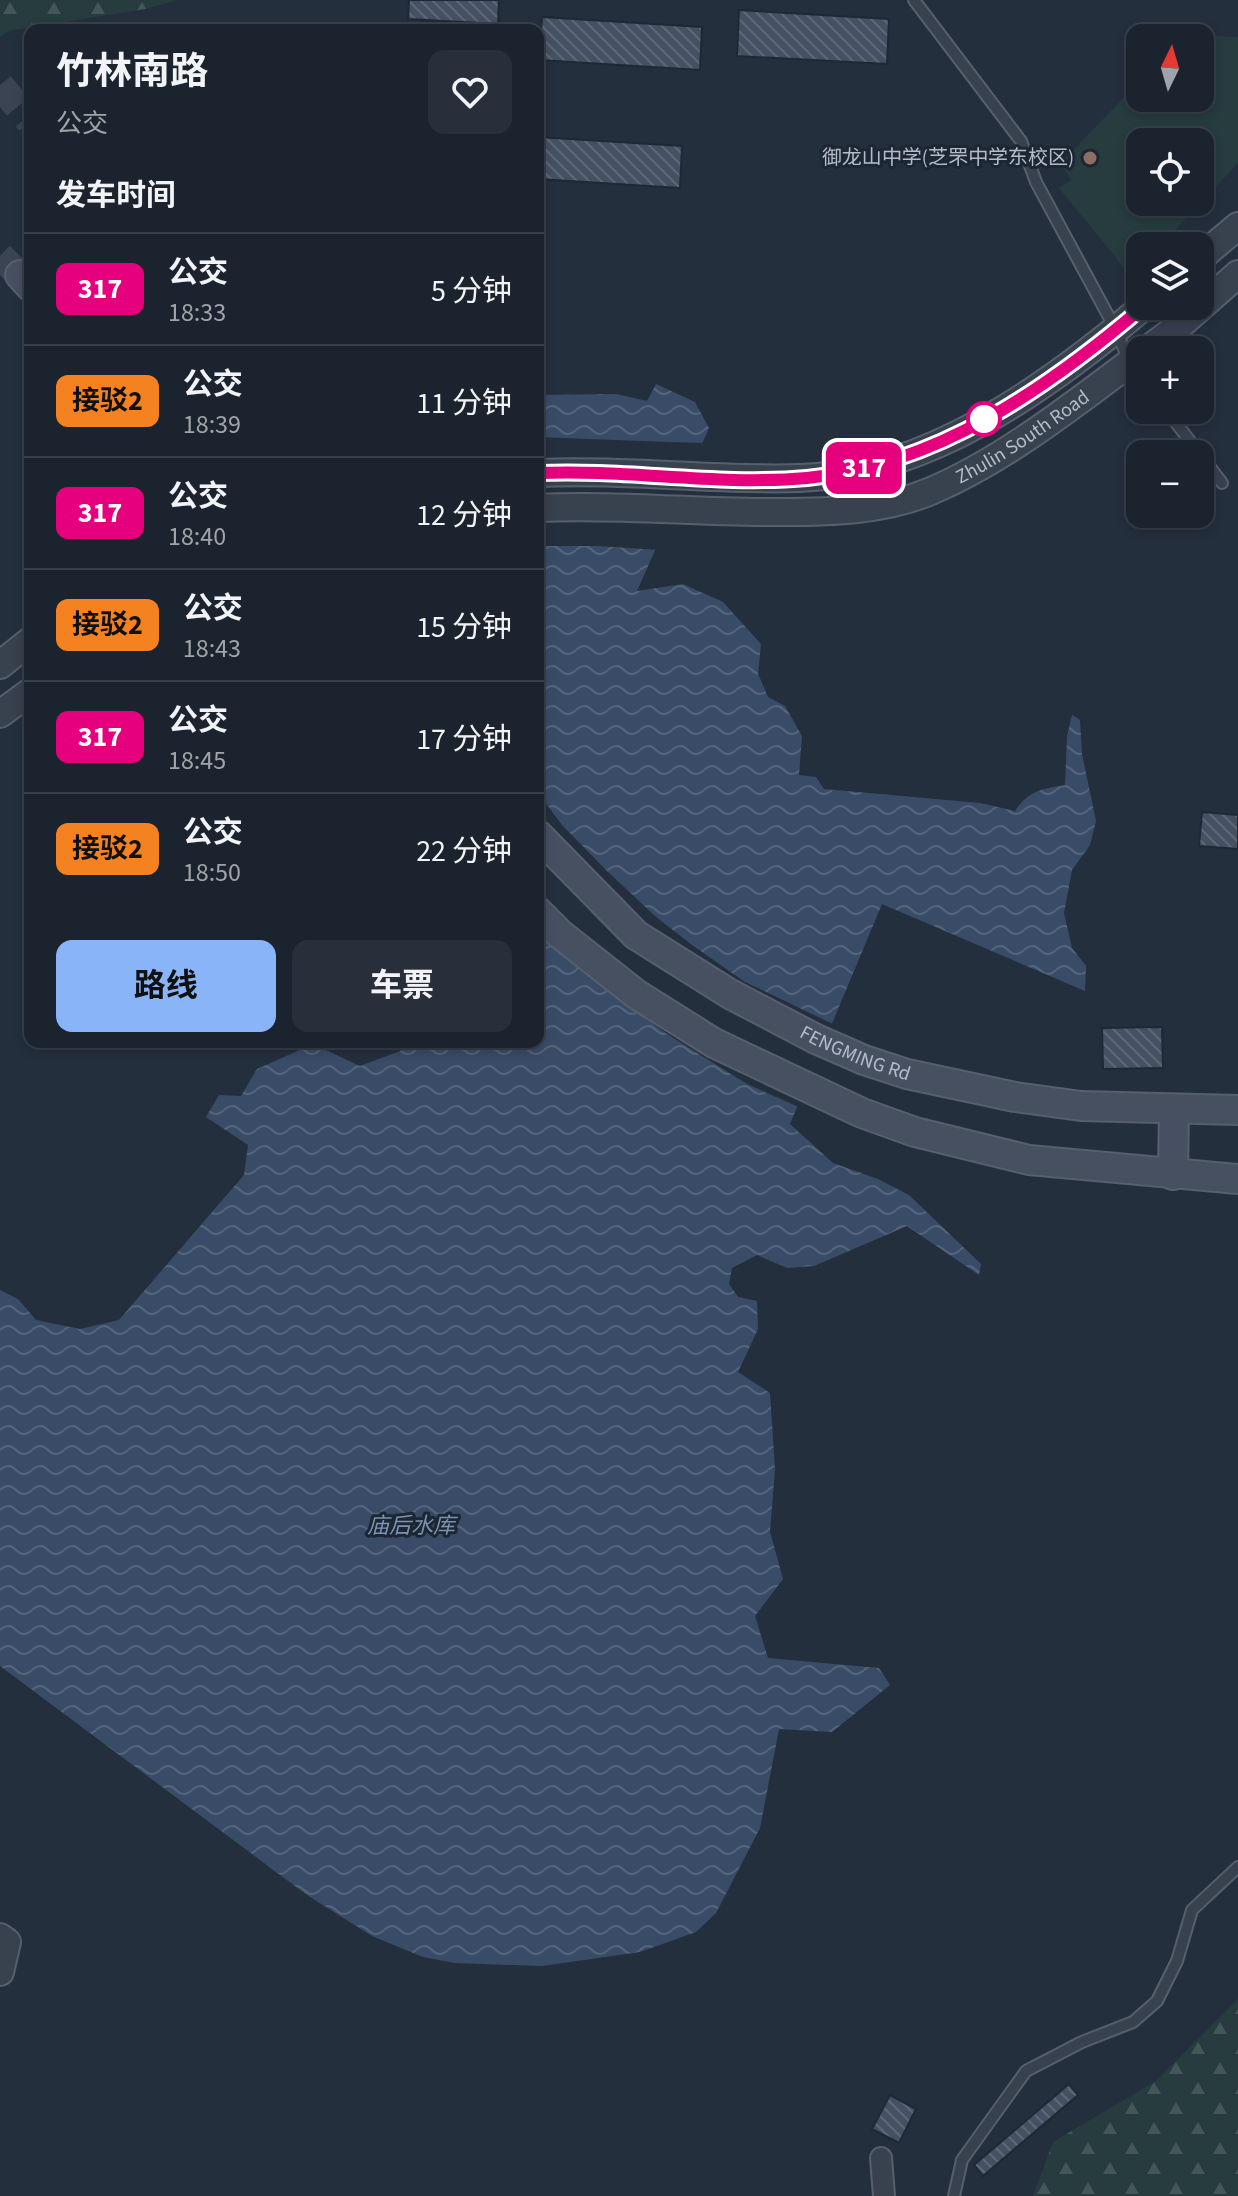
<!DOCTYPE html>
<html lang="zh">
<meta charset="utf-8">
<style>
body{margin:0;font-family:"Source Sans 3","Noto Sans SC",sans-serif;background:#282f3a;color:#f1f3f6;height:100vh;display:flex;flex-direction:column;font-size:30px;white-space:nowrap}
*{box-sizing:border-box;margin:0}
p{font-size:26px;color:#a0a4aa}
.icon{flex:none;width:44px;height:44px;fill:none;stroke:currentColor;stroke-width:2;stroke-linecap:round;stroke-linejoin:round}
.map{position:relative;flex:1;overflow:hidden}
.details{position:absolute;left:24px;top:24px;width:520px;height:1024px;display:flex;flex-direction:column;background:#1b232e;border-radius:16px;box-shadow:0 4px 12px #0003,0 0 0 2px #39404a}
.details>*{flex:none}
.badge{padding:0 16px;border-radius:12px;font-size:28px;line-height:52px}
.needle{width:52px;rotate:5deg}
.controls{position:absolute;left:1126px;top:24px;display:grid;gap:16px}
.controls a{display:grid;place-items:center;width:88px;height:88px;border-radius:16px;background:#1b232e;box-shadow:0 4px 12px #0003,0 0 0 2px #39404a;font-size:40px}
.map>.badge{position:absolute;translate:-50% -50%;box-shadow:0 0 0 4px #fff}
h2{padding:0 32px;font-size:30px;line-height:72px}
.round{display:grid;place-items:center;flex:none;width:84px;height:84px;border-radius:16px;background:#282f3a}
.head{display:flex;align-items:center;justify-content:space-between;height:136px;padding:0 32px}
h1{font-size:38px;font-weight:700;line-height:60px}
.cta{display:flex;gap:16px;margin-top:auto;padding:16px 32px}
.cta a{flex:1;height:92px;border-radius:16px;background:#8ab4f8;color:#111;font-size:32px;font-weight:700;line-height:92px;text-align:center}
.cta a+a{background:#282f3a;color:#f1f3f6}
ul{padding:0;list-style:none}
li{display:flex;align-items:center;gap:24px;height:112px;padding:0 32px;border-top:2px solid #39404a}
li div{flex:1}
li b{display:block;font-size:30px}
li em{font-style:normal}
li .badge{min-width:88px;font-weight:700;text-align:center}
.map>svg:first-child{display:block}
.forest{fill:url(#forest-firs)}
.garden{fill:#263c3f;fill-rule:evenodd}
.water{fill:url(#water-waves)}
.pier{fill:#242f3e}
.building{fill:url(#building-back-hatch);stroke:#1f2835;stroke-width:2}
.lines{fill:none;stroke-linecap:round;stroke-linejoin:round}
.secondary-tunnel{stroke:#3a4453;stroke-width:28;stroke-dasharray:28 14;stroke-linecap:butt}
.service-casing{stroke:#565f6c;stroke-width:14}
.minor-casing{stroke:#565f6c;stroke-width:24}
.tertiary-casing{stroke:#565f6c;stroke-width:30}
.secondary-casing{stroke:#565f6c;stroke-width:32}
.service{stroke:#38414e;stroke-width:10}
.minor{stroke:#38414e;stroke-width:20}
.tertiary{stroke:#38414e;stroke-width:26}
.secondary{stroke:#465061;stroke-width:28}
.line-casing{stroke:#fff;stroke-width:18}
.line{stroke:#e6007e;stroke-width:12}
.education-dot{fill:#8d6e63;stroke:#1d2633;stroke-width:3}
.stop-dot{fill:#fff;stroke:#e6007e;stroke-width:4}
.labels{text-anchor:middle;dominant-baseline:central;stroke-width:6;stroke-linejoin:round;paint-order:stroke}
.poi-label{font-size:20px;fill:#b4bcc9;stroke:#1d2633;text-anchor:end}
.street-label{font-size:20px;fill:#b4bcc9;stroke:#1d2633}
.water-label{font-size:22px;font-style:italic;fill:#7c92b1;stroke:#1d2633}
</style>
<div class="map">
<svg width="1238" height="2196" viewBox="0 0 1238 2196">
<defs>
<pattern id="forest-firs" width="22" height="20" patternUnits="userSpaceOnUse" patternTransform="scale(2)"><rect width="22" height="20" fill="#263c3f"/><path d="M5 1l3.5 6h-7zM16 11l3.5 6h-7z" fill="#435659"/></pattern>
<pattern id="water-waves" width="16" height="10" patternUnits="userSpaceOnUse" patternTransform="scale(2)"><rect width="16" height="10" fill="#394c67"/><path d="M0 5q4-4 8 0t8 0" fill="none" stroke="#53647b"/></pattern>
<pattern id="building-back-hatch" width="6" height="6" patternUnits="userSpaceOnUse" patternTransform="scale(2)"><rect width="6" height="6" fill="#455162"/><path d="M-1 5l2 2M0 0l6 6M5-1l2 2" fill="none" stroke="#5d6877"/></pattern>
</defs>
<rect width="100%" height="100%" fill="#242f3e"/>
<path class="forest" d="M0,0H177L145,9L8,31L0,37Z
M1238,1999V2196H1033L1053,2142L1156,2081Z"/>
<path class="garden" d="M1218,36L1238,37V163L1160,246H1140V260L1126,270L1059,188L1071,180L1061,163L1140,81V98H1200V38ZM1140,142H1200V202H1140Z"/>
<path class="water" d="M656,384L695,402L709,428L637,591L683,584L723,602L761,644L758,674L768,697L785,706L802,736L799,775L816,777L824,789L980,803L1015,811C1029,790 1042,789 1065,785L1067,736L1072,715L1080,720L1082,754L1096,821L1090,845L1072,870L1064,913L1072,948L1086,966L1085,991L882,904L790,1124L833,1163L878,1179L909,1195L981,1264L979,1275L907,1226L814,1266L787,1268L757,1255L732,1268L729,1284L738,1297L757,1301L758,1329L738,1372L770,1393L775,1470L770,1532L783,1579L755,1616L768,1658L879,1668L890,1685L832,1732L779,1729L760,1828L716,1913L696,1932L640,1952L542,1966L455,1963L423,1957L372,1936L307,1895L0,1666V1290L18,1299L36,1320L80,1329L119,1320L244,1175L248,1145L206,1117L219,1095L241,1096L257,1069L313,1044L360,1066L408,1048L412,1042H538V395L616,394L647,401Z"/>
<path class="pier" d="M538,437L668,442L707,443L659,550L598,546H538Z
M538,793L562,825L606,870L656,917L692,945L745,982L835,1025L801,1108L747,1084L667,1034L595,981L538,921Z"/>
<path class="building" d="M409,0H499L498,24L408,19Z
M739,10L889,19L887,64L737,56Z
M542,17L702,27L700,70L539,60Z
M538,137L682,146L680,188L538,179Z
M1202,812L1238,815V849L1199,846Z
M1162,1027L1163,1068L1103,1069L1102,1028Z
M1069,2084L1078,2095L983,2176L974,2165Z
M890,2095L916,2109L899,2143L872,2129Z"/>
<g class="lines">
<path class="secondary-tunnel" d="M0,85L30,122
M0,256L20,275"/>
<g class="service-casing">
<path id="service" d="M914,0L1021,141L1036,182L1116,330L1130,363L1140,376
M1166,410L1200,454
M1200,454L1222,483
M954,2196L962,2160L1026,2071L1082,2042L1133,2022L1157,2001L1177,1961L1192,1910L1238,1867"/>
</g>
<g class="minor-casing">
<path id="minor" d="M881,2158L884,2196"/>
</g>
<g class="tertiary-casing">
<g id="tertiary">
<path d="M1200,258L1238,226"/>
<path d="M1147,350L1179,326L1238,274"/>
<path d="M538,473C626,469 713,481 800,478C928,474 1051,385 1144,306"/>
<path id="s1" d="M538,508C619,504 701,513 781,512C831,512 884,511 931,491C1004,460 1076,403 1140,355"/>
<path d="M0,665L30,641"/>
<path d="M0,714L30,692"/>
<path d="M0,1937L7,1942L0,1972"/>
</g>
</g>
<g class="secondary-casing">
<g id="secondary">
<path d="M20,275L30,286"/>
<path id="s2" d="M538,835L636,935L730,994L816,1039L864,1060L907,1074L1015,1097L1081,1106L1238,1110"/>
<path d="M538,912L560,934L636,994L714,1043L862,1113L915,1132L1029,1160L1238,1179"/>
<path d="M1173,1175L1174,1109"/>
</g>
</g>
<use href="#service" class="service"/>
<use href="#minor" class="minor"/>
<use href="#tertiary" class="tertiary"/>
<use href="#secondary" class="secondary"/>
</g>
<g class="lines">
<g class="line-casing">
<path id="line" d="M538,473C627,469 717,486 807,478C936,466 1048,388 1144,306"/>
</g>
<use href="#line" class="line"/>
</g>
<circle class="education-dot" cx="1090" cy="158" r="8"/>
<circle class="stop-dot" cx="984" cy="419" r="16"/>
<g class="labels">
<g class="poi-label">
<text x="1074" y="158">御龙山中学(芝罘中学东校区)</text>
</g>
<g class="street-label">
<text stroke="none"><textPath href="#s1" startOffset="502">Zhulin South Road</textPath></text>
<text stroke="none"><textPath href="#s2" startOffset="390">FENGMING Rd</textPath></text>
</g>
<g class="water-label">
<text x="411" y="1526">庙后水库</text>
</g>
</g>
</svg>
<div class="controls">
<a><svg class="needle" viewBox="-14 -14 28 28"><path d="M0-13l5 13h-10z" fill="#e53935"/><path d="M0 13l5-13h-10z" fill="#a0a4aa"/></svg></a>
<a><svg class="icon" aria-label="locate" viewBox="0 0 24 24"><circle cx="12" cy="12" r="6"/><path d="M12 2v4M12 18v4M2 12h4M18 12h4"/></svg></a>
<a><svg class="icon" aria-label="layers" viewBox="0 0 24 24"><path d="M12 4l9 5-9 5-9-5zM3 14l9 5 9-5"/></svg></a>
<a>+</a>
<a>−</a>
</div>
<b class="badge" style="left:864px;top:468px;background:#e6007e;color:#fff">317</b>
<section class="details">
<div class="head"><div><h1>竹林南路</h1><p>公交</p></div><a class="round"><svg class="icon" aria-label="heart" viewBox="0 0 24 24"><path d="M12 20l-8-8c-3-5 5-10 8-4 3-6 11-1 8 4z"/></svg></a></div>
<h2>发车时间</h2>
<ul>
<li><span class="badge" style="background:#e6007e;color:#fff">317</span><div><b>公交</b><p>18:33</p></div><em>5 分钟</em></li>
<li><span class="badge" style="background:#f58220;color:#111">接驳2</span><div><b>公交</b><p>18:39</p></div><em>11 分钟</em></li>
<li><span class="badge" style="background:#e6007e;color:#fff">317</span><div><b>公交</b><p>18:40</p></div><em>12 分钟</em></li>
<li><span class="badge" style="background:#f58220;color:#111">接驳2</span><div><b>公交</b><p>18:43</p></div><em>15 分钟</em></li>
<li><span class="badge" style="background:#e6007e;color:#fff">317</span><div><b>公交</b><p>18:45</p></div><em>17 分钟</em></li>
<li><span class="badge" style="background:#f58220;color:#111">接驳2</span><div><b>公交</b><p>18:50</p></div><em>22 分钟</em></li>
</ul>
<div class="cta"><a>路线</a><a>车票</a></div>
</section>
</div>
